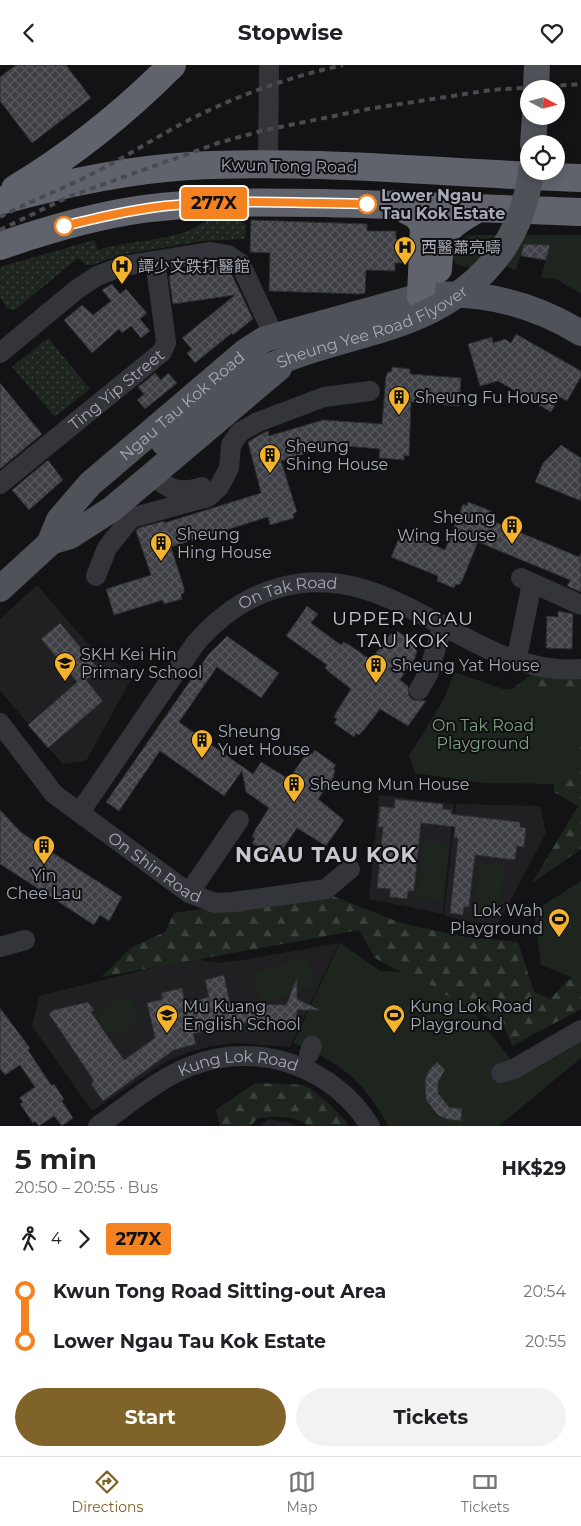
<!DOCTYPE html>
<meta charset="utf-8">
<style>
body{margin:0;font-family:Montserrat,"Noto Sans TC",sans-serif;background:#f2f2f2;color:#202124;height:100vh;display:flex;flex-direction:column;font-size:19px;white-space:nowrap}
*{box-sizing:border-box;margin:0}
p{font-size:16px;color:#757577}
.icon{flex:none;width:28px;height:28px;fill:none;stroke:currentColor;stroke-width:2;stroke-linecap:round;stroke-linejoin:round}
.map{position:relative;height:1061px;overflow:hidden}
.panel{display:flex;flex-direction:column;background:#fff;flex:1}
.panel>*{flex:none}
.badge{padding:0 10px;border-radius:4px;font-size:18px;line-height:32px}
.needle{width:32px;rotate:97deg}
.buttons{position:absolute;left:520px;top:15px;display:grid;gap:10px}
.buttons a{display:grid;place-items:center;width:45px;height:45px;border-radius:50%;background:#fff;box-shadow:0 2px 8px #0003;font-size:25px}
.map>.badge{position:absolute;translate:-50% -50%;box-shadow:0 0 0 2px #fff}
.legs{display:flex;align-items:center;gap:8px;height:55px;padding:0 15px;font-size:16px}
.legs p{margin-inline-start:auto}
.headline{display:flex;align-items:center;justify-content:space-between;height:85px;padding:0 15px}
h1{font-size:28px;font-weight:700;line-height:38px}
.cta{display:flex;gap:10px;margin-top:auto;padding:10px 15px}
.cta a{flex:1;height:58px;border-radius:30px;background:#7f6328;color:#fff;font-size:20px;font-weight:700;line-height:58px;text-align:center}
.cta a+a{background:#f2f2f2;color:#202124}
ul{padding:0 15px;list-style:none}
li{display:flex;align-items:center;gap:18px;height:50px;font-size:19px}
li i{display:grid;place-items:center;width:8px;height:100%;margin:0 6px;background:currentColor}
li i::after{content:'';width:12px;height:12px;margin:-6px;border:4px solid;border-radius:50%;background:#fff}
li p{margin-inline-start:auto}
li:first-child i{background:linear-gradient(#0000 50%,currentColor 0)}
li:last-child i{background:linear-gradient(currentColor 50%,#0000 0)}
header{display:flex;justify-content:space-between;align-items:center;height:65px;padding:0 15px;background:#fff;font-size:22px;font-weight:700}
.dock{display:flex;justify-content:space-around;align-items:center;height:70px;border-top:1px solid #e0e0e0;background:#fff;font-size:14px;color:#757577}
.dock a{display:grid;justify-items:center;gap:2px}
.dock .active{color:#7f6328}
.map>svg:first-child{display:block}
.built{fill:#201f22}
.forest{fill:url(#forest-firs)}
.park{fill:#1e251f}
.garden{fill:url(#garden-dots)}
.building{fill:url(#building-cross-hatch);stroke:#2d2d31}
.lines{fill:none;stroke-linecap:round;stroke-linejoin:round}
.minor{stroke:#34353a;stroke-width:20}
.major{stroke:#505259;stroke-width:26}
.highway{stroke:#60636b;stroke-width:28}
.rail{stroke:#494b51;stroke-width:4;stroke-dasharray:6 5;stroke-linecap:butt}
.major-bridge{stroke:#505259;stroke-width:26}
.line-1-casing{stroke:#fff;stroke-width:11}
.line-1{stroke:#f58220;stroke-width:8}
.stop-1-dot{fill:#fff;stroke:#f58220;stroke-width:2.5}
.labels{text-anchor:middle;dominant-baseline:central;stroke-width:4;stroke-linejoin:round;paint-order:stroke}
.street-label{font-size:16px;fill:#a5aab6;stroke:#0f0e10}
.stop-label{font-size:16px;font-weight:bold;fill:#a5aab6;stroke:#0f0e10;text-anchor:start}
.poi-label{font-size:16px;fill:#a5aab6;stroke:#0f0e10;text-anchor:start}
.park-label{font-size:16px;fill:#7ca17e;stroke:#0f0e10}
.quarter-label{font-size:19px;letter-spacing:1px;fill:#c6c9d2;stroke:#0f0e10}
.district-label{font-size:21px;font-weight:bold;letter-spacing:1px;fill:#c6c9d2;stroke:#0f0e10}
</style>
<header><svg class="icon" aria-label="back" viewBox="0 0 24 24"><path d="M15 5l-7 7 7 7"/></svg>Stopwise<svg class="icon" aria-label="heart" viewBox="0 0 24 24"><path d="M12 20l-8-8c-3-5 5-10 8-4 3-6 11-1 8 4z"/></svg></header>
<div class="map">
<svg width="581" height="1061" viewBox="0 0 581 1061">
<defs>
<pattern id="forest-firs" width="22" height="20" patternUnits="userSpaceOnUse" patternTransform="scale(1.25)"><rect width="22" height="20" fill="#1e251f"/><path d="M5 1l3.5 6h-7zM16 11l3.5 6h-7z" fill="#3c423d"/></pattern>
<pattern id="garden-dots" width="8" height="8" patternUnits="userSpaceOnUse" patternTransform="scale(1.25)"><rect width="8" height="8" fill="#1e251f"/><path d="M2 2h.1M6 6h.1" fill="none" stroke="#3c423d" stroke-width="1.8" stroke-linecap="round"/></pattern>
<pattern id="building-cross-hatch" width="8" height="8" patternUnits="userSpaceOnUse" patternTransform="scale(1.25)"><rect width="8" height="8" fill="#3f4045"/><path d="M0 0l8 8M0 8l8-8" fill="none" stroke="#58595e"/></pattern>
</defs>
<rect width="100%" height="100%" fill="#131315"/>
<path class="built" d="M37,520L89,580L134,609L86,696L63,699L0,626V554Z
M379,730L454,739L443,849L369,834Z
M456,739L540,741L546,768L497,861L463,856L444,850Z
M339,878L290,982L237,978L212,981L192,986L167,996L92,1046L32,961L39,931L192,893L217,898L243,895Z
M269,1054L295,1059L298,1061H260Z"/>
<path class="forest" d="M581,603V645L495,637L532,609Z
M581,653V784L532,818L578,741L554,727L555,667Z
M325,828L401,858L459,871L518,877L534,927L550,934L581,902V944L512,981L504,961L375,893L359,865L101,912L132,882L165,867L174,848Z
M255,1018C265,1019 299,1018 306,1021C315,1025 345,1053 349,1061H308C294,1049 276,1052 258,1053L250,1061H220L216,1045Z"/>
<path class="park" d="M469,170H581V229L556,214L541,213L550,180L524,179L516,205C510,203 503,201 497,201C477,200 443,212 456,177Z
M454,607L503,624L558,626L581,623V661H576L574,712L555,719L483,718L415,708L409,691L444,634Z
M423,775L448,778L443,835L417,833Z
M479,798L504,801L498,855L473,852Z
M581,816V916L541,900L534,846Z
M340,878L381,906L403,907L433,921L476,950L512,996L581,961V993L499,1061H389C361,1014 343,999 293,978Z
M307,892L316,922L262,938L253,908Z
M126,930L142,954L112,973L96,950Z"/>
<path class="garden" d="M205,156H241L246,160L245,174L202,176L119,190L93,200H86L78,193L15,245L8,244L0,233V204L3,201L94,175L98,185C130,174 180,177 205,156Z
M48,273L90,324L55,352L12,302Z"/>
<path class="building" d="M16,0H66L91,33L32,78L0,36V12Z
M251,155L367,159V166H396V174L408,175L407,198H395V206L366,205L365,228L359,229L269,226L270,188L250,187Z
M524,179L550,180L546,195L521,191Z
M216,200L222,201L232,210L253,254L233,270L232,268L195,298L187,288L192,284L182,273L235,230L173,239L169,212L174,206Z
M112,219L120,229L126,224L147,248L140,254L150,266L141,273L131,261L122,268L119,264L92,288L64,255L82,240L93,250L111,236L102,225Z
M516,269L581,306V312L567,336L560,332L551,347L498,316L480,321L468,279L492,272L493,278L505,274L511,278Z
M392,302L410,304V309L461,313L459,341L411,337L409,391L404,390V395L379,393L380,384L333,380L281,396L297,447L293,449L294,453L270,460L268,452L171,482L184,523V528L181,529L182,534L164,539L163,535L114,550L106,524L151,510L136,466L138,463L164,456V458L261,428L248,377L263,368L268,366L269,371L323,355L382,359L386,311L388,307H391Z
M155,308L161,315L168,308L177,318L145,344L137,335L144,329L138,322Z
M0,318L42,369L0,404Z
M561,380L581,393V436L535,417L543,398Z
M48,395L63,415L29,445L12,425Z
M468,437L491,446L488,454L579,492L581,488V527L567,521L570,515L478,477L462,516L459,520L456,519L454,523L437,516L438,511L391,492L402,466L445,485L463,439L467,441Z
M307,541L318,549L311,558L341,580L343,577L348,579L371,595L387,573L392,568L394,570L397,566L418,580L415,584L417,586L415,593L400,615L408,621L409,631L413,635L426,636L408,661L380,644L364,665L359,670L356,668L354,672L334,658L337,654L334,652L337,646L351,624L329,607L325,603L327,600L286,571Z
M558,546L573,549L572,584L546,583L547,551L558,552Z
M60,558L99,604L86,615L103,636L48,683L28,660L77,617L41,574Z
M227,571L279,608L261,633L217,602L179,657L253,709L261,697L289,714L304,692L310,688L312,689L315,685L336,700L333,704L335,705L333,713L318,734L344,755L326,781L297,763L282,785L277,789L274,788L272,792L252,778L255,774L252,772L255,765L269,743L246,727L242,706L224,731L160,686L119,746L106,737L208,590Z
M395,734L443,739V744L452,745L451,749L520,757V762L526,763L524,782L517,781L515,795L475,790L469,842H464L463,850L450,848L458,773H454L455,762L421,758L414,826H408L407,834L390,832V824L377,823L383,762H378L380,741L394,743Z
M0,745L22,768L122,832L109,856L100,850L94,860L0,799Z
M224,910L230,938L286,940L297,913V934L320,945H297V960L237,958L193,969L196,979L174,985L103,1036L91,1019L94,1016L49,949L54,945L88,937L94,945L91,947L124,995L155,973L147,938L163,934L161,928L182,923L185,938L209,932L205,915Z
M0,943L30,983L28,985L51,1020L54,1019L64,1034L62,1036L73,1053L62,1061L54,1051L39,1061L35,1056L33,1058L20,1039L23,1037L19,1033L35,1022L20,1000L5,1010L0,1004Z
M437,997L445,1005L438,1017V1028L449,1042L462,1044L461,1056L446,1054L438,1050L426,1035L425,1016L429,1005Z"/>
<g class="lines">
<g class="minor">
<path d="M268,99L269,0"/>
<path d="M0,288L76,225L97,211L123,201L211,187L228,190L240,198L274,271"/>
<path d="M153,409C169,427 181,428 202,422"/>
<path id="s1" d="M0,419L162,287L166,278L165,269L155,196"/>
<path d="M96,511L107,483L131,453L208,432L219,422L229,403L231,380L240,367L258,357L324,332L370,326"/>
<path d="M521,513L581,540"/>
<path d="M516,597L532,518"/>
<path d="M419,625L428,609L443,560"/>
<path id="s2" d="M0,658L54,729L189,828L215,838L233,837L326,824L350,804"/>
<path id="s3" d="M80,747L195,579C219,551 246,531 282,522C396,492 470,613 581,604"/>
<path d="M189,828L239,755"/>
<path d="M0,882L25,875"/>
<path d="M309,989L312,981"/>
<path d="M501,1008L514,1004L581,965"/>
<path id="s4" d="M98,1061C127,1041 157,1014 191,1001C257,975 333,1001 370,1061"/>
</g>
<g class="major">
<path d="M536,24L537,0"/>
<path d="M533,79L535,51"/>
<path id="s5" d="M50,477L59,455L90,419L246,286L265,274L421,231C478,225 532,238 581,268"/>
<path d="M50,477L70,471L112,444L279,303"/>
<path d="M0,524L62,467"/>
</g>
<path class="highway" d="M15,124C73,89 125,47 172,0
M0,136C61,119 125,105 189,101C319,94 451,109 581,113
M395,139L418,151L424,162L421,231
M0,181C46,165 94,151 143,144C203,136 263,137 324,138C410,140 495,144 581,147
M438,204C440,167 445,162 477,144"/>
<path class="rail" d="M0,152C28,137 58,126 86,112C121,95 154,73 189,55C238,30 289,12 343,0
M0,165L68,132L218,78L261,66L368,44L491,25L581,19"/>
<path class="major-bridge" id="s6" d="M164,378C199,349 232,317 275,299C312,282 352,275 390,262C466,238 521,188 531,106"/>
</g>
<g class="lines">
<g class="line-1-casing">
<path id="line-1" d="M64,161C97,153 130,145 165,141C232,134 299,138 367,139"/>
</g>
<use href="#line-1" class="line-1"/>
</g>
<defs>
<g id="hospital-pin" transform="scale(1.125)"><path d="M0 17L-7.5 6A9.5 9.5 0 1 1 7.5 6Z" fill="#f3b32d" stroke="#0f0e10"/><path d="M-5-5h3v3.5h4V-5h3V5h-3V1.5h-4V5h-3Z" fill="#111"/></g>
<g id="building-pin" transform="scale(1.125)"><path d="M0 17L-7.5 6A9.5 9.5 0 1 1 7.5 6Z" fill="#f3b32d" stroke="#0f0e10"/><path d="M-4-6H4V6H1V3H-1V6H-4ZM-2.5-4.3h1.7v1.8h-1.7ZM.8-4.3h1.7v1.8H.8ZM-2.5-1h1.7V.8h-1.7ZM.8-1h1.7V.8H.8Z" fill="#111"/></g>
<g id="school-pin" transform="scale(1.125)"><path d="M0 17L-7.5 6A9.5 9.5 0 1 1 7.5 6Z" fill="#f3b32d" stroke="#0f0e10"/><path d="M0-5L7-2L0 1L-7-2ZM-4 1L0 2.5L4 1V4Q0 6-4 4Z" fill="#111"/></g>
<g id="stadium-pin" transform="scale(1.125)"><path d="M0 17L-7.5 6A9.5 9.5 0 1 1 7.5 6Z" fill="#f3b32d" stroke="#0f0e10"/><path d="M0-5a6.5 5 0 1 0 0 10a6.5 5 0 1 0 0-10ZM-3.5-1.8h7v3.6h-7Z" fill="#111"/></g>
</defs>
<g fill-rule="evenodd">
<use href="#hospital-pin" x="405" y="182"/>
<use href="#hospital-pin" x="122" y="201"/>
<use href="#building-pin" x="399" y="332"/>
<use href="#building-pin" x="270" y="390"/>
<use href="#building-pin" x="512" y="461"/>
<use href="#building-pin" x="161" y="478"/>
<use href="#school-pin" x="65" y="598"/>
<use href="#building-pin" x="376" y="600"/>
<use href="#building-pin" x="202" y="675"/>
<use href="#building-pin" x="294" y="719"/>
<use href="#building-pin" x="44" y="781"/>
<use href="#stadium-pin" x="559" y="854"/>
<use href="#school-pin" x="167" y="950"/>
<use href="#stadium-pin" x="394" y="950"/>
</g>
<g class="stop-1-dot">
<circle cx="367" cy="139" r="9"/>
<circle cx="64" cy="161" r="9"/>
</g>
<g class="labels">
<g class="street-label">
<text transform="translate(289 101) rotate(1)">Kwun Tong Road</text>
<text stroke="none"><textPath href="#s6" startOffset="241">Sheung Yee Road Flyover</textPath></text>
<text stroke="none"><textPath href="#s1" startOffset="150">Ting Yip Street</textPath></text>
<text stroke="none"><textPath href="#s5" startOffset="192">Ngau Tau Kok Road</textPath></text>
<text stroke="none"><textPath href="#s3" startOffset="314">On Tak Road</textPath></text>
<text stroke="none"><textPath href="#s2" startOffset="214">On Shin Road</textPath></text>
<text stroke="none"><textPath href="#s4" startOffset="159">Kung Lok Road</textPath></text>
</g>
<g class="stop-label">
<text x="381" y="130">Lower Ngau<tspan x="381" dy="18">Tau Kok Estate</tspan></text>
</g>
<g class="poi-label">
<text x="421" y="182">西醫蕭亮疇</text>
<text x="138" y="201">譚少文跌打醫館</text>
<text x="415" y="332">Sheung Fu House</text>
<text x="286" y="381">Sheung<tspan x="286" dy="18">Shing House</tspan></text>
<text x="496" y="452" text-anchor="end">Sheung<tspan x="496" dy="18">Wing House</tspan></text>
<text x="177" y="469">Sheung<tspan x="177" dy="18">Hing House</tspan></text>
<text x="81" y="589">SKH Kei Hin<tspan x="81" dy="18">Primary School</tspan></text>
<text x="392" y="600">Sheung Yat House</text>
<text x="218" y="666">Sheung<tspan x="218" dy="18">Yuet House</tspan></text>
<text x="310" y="719">Sheung Mun House</text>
<text x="44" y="810" text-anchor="middle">Yin<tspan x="44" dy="18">Chee Lau</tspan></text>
<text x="543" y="845" text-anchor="end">Lok Wah<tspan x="543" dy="18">Playground</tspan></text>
<text x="183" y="941">Mu Kuang<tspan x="183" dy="18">English School</tspan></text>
<text x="410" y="941">Kung Lok Road<tspan x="410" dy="18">Playground</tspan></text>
</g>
<g class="park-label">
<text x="483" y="660">On Tak Road<tspan x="483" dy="18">Playground</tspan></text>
</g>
<g class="quarter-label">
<text x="403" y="553">UPPER NGAU<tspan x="403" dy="22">TAU KOK</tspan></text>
</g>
<g class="district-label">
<text x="326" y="789">NGAU TAU KOK</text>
</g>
</g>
</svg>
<div class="buttons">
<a><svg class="needle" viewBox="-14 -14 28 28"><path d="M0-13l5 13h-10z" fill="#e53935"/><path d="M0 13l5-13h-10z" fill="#757577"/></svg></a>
<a><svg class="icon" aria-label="locate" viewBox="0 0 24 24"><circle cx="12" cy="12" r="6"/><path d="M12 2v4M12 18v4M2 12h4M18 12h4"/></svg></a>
</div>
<b class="badge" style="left:214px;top:138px;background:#f58220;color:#111">277X</b>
</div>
<section class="panel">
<div class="headline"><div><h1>5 min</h1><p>20:50 – 20:55 · Bus</p></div><b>HK$29</b></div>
<div class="legs"><svg class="icon" aria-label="walk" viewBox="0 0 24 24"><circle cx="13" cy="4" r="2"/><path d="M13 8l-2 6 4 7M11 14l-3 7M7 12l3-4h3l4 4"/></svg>4<svg class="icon" aria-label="forward" viewBox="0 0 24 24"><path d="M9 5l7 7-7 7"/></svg><b class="badge" style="background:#f58220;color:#111">277X</b></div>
<ul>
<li><i style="color:#f58220"></i><b>Kwun Tong Road Sitting-out Area</b><p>20:54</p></li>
<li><i style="color:#f58220"></i><b>Lower Ngau Tau Kok Estate</b><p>20:55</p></li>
</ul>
<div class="cta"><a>Start</a><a>Tickets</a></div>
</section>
<nav class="dock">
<a class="active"><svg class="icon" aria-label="directions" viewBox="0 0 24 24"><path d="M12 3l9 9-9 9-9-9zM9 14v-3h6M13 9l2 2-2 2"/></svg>Directions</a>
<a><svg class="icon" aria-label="map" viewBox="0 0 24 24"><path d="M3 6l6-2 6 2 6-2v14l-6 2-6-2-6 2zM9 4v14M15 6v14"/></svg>Map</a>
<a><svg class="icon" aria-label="tickets" viewBox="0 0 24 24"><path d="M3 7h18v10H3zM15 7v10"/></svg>Tickets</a>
</nav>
